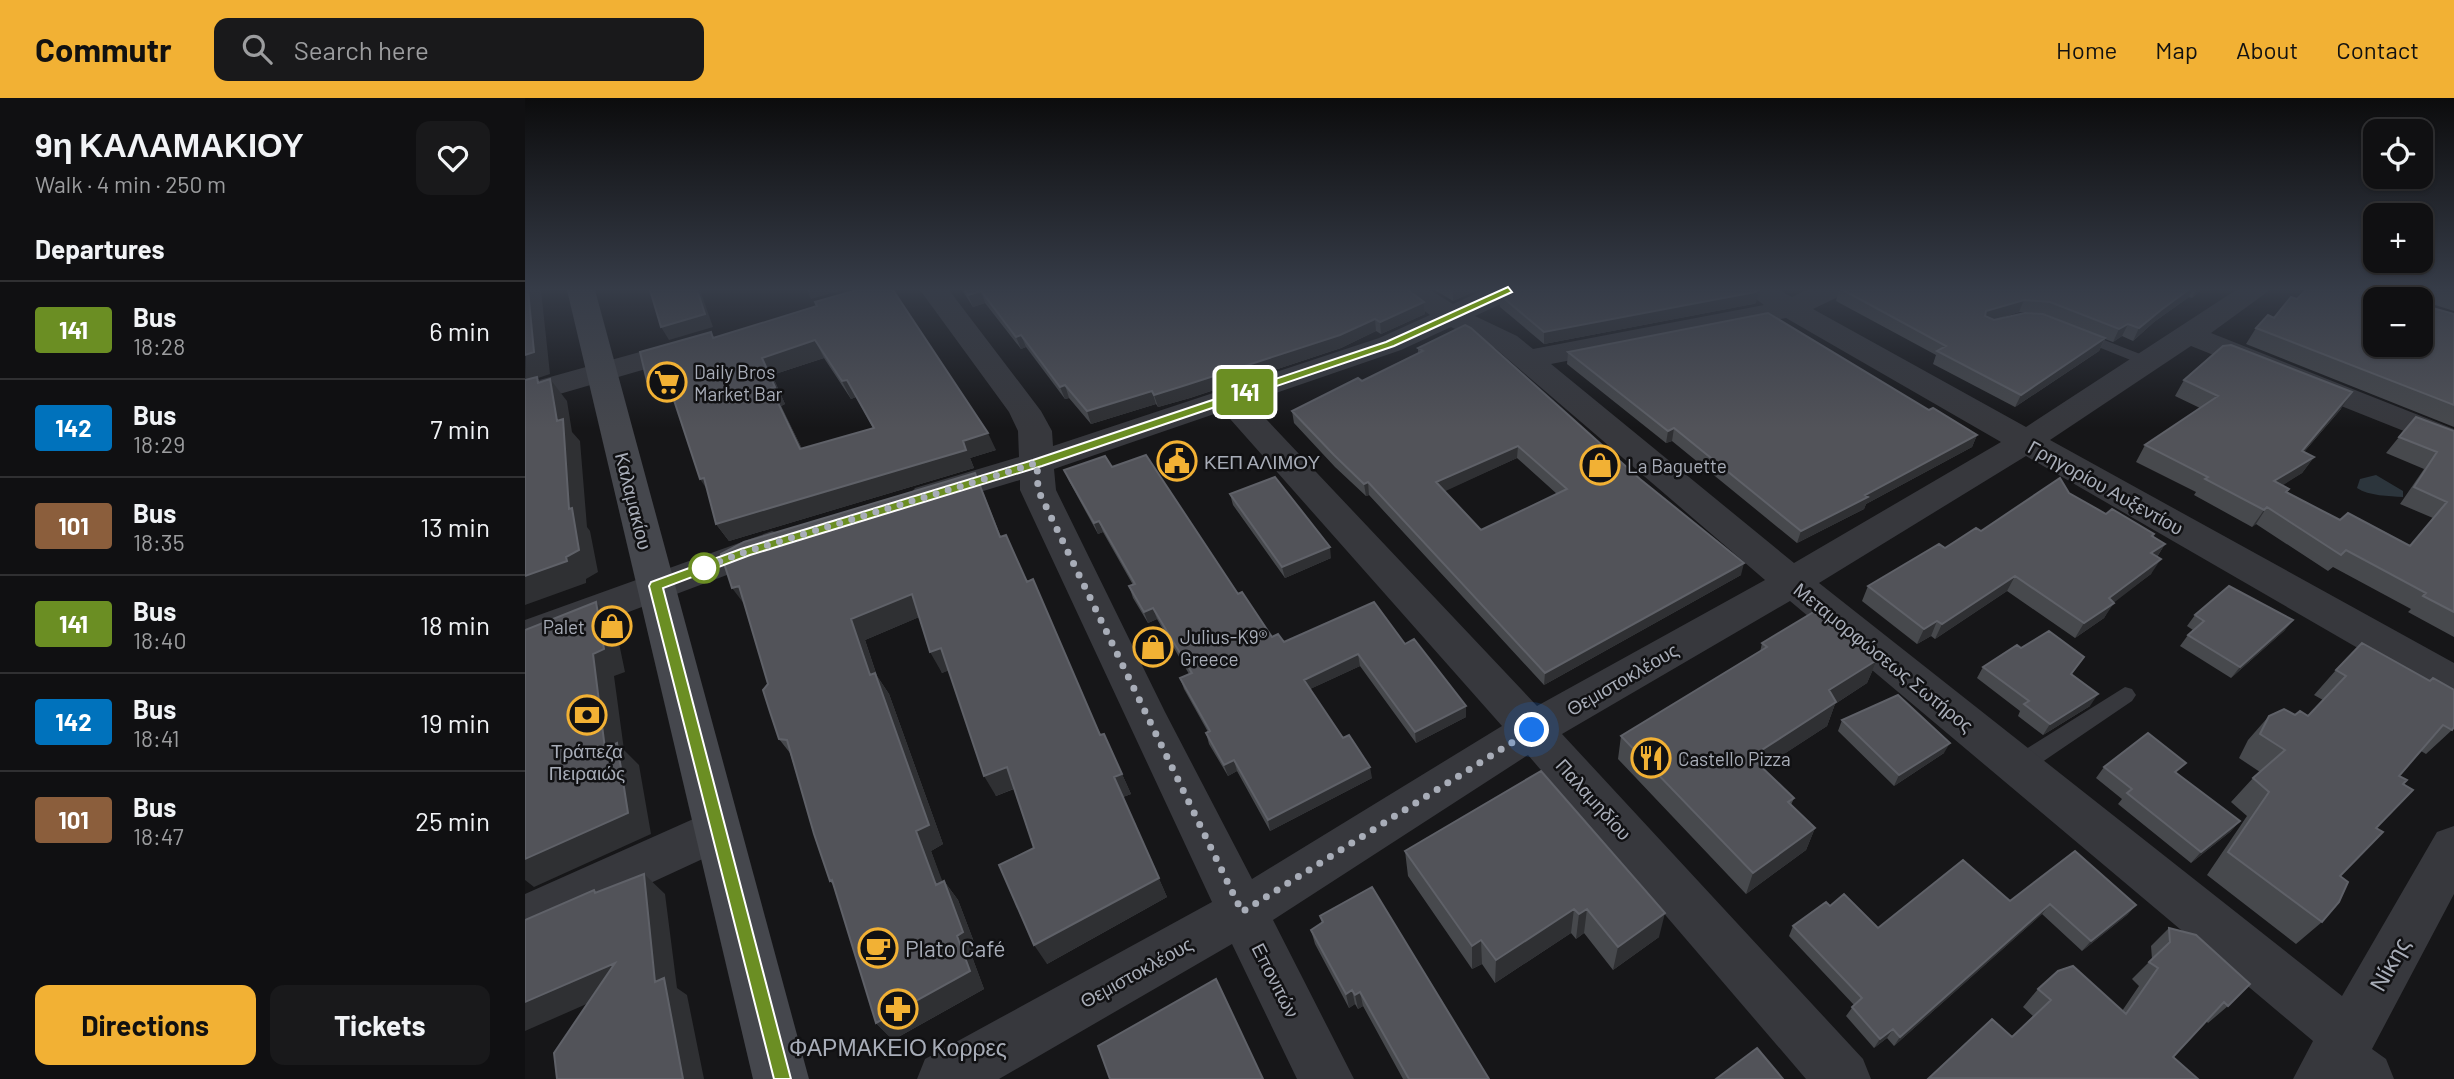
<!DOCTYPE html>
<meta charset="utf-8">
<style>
body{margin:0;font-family:Barlow,sans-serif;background:#19191b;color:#f1f3f6;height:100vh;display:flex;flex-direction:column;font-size:26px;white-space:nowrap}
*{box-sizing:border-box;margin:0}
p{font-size:23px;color:#9c9d9f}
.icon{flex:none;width:38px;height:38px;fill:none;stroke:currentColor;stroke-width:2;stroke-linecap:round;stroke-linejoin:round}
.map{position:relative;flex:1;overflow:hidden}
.drawer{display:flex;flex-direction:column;background:#101012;width:525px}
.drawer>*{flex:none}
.badge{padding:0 14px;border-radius:5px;font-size:24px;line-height:46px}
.tools{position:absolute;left:1838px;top:21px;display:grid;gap:14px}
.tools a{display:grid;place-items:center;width:70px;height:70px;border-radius:14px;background:#101012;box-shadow:0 2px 5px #0004,0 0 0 2px #303032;font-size:35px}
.you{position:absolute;width:35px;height:35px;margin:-18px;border:5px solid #fff;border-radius:50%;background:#1a73e8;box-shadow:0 0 0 10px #1a73e833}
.map>.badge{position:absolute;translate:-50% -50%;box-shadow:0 0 0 4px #fff}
h2{padding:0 35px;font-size:26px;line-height:63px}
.round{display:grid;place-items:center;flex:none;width:74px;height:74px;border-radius:14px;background:#19191b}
.headline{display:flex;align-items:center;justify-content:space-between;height:119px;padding:0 35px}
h1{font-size:33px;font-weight:700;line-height:52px}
.primary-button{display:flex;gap:14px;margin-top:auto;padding:14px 35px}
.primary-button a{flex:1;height:80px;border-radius:14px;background:#f2b134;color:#111;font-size:28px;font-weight:700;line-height:80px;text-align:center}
.primary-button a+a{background:#19191b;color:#f1f3f6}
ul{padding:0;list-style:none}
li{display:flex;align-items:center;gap:21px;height:98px;padding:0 35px;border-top:2px solid #303032}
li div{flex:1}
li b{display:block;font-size:26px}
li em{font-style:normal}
li .badge{min-width:77px;font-weight:700;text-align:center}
header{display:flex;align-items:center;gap:42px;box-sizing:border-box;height:98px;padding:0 35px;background:#f2b134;color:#111}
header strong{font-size:33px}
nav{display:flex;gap:38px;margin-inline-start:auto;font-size:24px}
.search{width:490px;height:63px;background:#19191b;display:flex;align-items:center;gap:18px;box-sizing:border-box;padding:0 24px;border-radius:14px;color:#9c9d9f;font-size:26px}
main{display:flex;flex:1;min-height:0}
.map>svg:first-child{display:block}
.water{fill:#2c353c}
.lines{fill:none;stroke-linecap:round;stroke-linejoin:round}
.service{fill:#37383d;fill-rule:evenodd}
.minor{fill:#37383d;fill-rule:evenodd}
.secondary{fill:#45474d;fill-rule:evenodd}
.wall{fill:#47494d;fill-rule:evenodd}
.shaded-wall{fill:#2f3033}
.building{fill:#525359;stroke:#5f6168;stroke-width:2;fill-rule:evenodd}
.line{fill:#6b8e23;stroke:#fff;stroke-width:2}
.walk{stroke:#a8adb8;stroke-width:7;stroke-dasharray:0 12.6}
.stop-dot{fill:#fff;stroke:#6b8e23;stroke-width:3.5}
.labels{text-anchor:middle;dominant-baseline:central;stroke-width:5;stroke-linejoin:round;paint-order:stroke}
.poi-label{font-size:19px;fill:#a8adb8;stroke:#111113;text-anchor:start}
.street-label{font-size:19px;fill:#a8adb8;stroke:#111113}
.near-poi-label{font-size:23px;fill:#a8adb8;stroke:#111113;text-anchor:start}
.near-street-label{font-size:23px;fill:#a8adb8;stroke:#111113}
</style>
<header>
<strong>Commutr</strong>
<div class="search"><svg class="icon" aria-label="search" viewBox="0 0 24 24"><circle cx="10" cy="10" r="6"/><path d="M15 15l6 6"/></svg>Search here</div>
<nav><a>Home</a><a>Map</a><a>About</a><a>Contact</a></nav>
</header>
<main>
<section class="drawer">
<div class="headline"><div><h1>9η ΚΑΛΑΜΑΚΙΟΥ</h1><p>Walk · 4 min · 250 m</p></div><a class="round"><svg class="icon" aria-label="heart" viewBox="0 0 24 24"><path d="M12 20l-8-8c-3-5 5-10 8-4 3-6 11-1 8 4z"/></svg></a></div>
<h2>Departures</h2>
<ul>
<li><span class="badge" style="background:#6b8e23;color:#fff">141</span><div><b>Bus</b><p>18:28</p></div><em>6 min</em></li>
<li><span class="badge" style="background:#0072bc;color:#fff">142</span><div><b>Bus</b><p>18:29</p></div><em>7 min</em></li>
<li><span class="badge" style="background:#8b5e3c;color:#fff">101</span><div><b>Bus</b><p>18:35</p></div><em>13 min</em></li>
<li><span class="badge" style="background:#6b8e23;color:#fff">141</span><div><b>Bus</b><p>18:40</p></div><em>18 min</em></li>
<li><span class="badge" style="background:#0072bc;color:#fff">142</span><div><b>Bus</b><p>18:41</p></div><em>19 min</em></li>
<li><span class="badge" style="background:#8b5e3c;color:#fff">101</span><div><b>Bus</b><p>18:47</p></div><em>25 min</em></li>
</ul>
<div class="primary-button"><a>Directions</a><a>Tickets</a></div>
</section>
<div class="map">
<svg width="1929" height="981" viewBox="0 0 1929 981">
<rect width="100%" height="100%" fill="#161618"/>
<path class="water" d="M1851,377L1878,393V399C1864,398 1844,398 1832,390L1835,381Z"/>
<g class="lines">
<path class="service" d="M1556,233L1628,261L1631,264L1628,267H1618L1551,240L1549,237Z
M1600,589L1607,591L1611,597L1607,603L1501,675L1493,677L1485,675L1482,668L1485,661Z"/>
<path class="minor" d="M395,192H424L516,313L527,333L528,348L854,240L905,217L871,192H905L928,206L959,192H997L993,198L950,218L992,238L1008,251L1239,207L1219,192H1254L1267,199L1281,192H1319L1315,198L1288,211L1501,329L1711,192H1745L1686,235L1929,331V353L1666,248L1525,342L1929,565V601L1914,597L1501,358L1294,485L1817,898L1912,734L1929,728V796L1847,951L1861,961L1869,981H1768L1788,943L1265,503L1037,636L1338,961L1346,981H1281L1003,657L748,822L829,981H772L707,846L474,981H392L400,961L687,804L495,392V382L402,410L390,406L384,398L390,390L494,359L493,333L484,314ZM1261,220L1476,344L1269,465L1026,266ZM926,229L970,250L1240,482L1012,608L725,304L876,252ZM698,313L977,628L727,781L640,614L531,392L529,371Z
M165,240L176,243L180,249L176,255L0,306V286Z
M247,433L260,437L265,446L260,455L0,553V522Z
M193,710L210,716L216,731L210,746L0,843V796Z"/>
<path class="secondary" d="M42,192H70L284,981H228Z"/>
</g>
<path class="wall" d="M437,192H883L899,204L900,216L856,236L851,233L816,250L665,300L633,309L631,306L566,326L544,300L540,301L501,249L496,251L460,205L448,209Z
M910,192H952L928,203Z
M1314,192H1676L1667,200L1664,199L1629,224L1608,243L1597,238L1588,244L1580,241L1574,253L1490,309L1408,266L1411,257L1311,203ZM1494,214L1520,216L1568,236L1469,222Z
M1860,192H1929V213L1904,205V209L1929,216V329L1721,246L1731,230L1749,220L1772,201L1859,194Z
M975,197L1231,205L1228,206L1019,246L975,209Z
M292,208L471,352L445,360L449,370L204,443L191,426L182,392L147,296L134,300L189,240ZM299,260L326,301L331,299L348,330L277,351L256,308L260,306L247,277Z
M893,250L1216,477L1019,587L844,397L841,398L810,369L769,325L767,313L837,283L893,255ZM992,360L1032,396L956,432L919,393Z
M1043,254L1404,312L1452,337L1447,349L1341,406L1339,411L1272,445L1147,343L1141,345L1042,266Z
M1659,282L1816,311L1779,354L1789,359L1777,375L1757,387L1762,394L1815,422L1885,448L1908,420L1875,406L1899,371L1861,355L1874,339L1929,333V539L1883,514L1886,511L1808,469L1803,473L1731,426L1727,429L1669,397L1671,394L1611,364L1620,347L1675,310L1650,298Z
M587,369L713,496L747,539L759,544L880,546L941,608V619L891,645L835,568L785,591L818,640L847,680L745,733L712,673L703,678L684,646L681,635L683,634L659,591L655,580L664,576L632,521L623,525L608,500L604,488L608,487L578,434L573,436L544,383L539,372Z
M450,375L476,439L502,484L576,637L579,636L606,696L598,699L642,799L522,866L509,750L489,691L471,698L423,572L417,575L394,519L340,542L352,578L364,596L418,746L406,753L417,784L419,783L433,802L452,852L446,856L459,891L368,942L351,925L309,788L305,783L265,655L254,641L243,586L219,506Z
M1544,395L1581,416L1640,446L1632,459L1626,476L1588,504L1579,520L1550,540L1482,493L1410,541L1406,538L1392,546L1337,503L1343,488L1420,450Z
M705,396L806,460L760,480L708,407Z
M1670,517L1768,522L1759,533L1706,580L1655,548L1663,537L1668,532L1662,528Z
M1237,545L1352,562L1342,585L1310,606L1302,628L1237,670L1269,700L1266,707L1290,730L1281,752L1221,796L1093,661L1096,638L1235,554Z
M1496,550L1559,559L1547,576L1565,608L1518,637L1493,618L1495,613L1452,580L1458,569Z
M1811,572L1927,632L1901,656L1896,653L1874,678L1878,686L1851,730L1815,778L1797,824L1771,846L1682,777L1722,718L1706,704L1728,680L1735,674L1714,660L1723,642L1744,618H1783L1798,602L1789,597Z
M1317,622L1419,655L1369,688L1313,633Z
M1579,669L1652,676L1715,723L1705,734L1666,765L1593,706L1597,701L1571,680Z
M1016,673L1134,839L1088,872L1059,835L1051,841L1046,835L970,885L957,866L947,871L883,778L880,753Z
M1485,803L1611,807L1602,817L1557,853L1517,816L1369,948L1362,940L1349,950L1321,918L1329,907L1264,838L1268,828L1305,808L1353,830Z
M795,818L964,981H878L838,908L833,911L830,906L824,910L790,846L786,832L797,825Z
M1644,830L1703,908L1683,925L1681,923L1648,959L1673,981H1404L1467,921L1487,939L1508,918L1498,909L1513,891L1597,913L1614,888L1607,881L1627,861L1626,848Z"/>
<path class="shaded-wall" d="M3,192H16L25,276L13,280L28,299L25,281L42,303L47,334L55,343L62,429L65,433L73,474L61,481V485L0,507V478L41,459L44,411L0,284Z
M172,192H175L188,229L144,242L136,229Z
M282,192H317L286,201Z
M928,192H952L928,203Z
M1234,192L1231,205L1228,206L1019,246V234Z
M1663,192H1667L1664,199L1629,224L1608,243L1614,230L1636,212Z
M1671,192H1676L1667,200Z
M456,193L460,205L448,209L443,197Z
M1499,202L1494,214L1456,225L1461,213Z
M899,204L900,216L856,236L855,224Z
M850,221L851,233L816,250L665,300L633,309L629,297Z
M1603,226L1597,238L1588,244L1594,231Z
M496,237L501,249L496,251L491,239Z
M1580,240L1574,253L1490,309L1496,297Z
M290,242L299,260L247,277L260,306L256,308L286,369L275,351L246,290L237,260Z
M141,278L153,295L134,300L122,283Z
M322,282L331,299L326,301L317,283Z
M540,287L544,300L540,301L535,289Z
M627,293L631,306L566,326L562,313Z
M1827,294L1816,311L1766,369L1777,353Z
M1149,330L1147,343L1141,345L1143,333Z
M463,335L471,352L445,360L449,370L204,443L191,426Z
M1452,337L1447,349L1341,406L1339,411L1272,445L1276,433L1340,397Z
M993,348L992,360L912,397L911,384Z
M1789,359L1777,375L1738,400L1749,383Z
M450,375L459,396L484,460L475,439Z
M179,380L187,399L175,381Z
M843,384L844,397L841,398L839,386Z
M1742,409L1731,426L1727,429L1739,412Z
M574,423L578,434L573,436L569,425Z
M1640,446L1631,460L1626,455Z
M805,449L806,460L760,480L757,469Z
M1636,461L1626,476L1582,510L1589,505L1579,520L1550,540L1559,525L1584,500Z
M1219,465L1216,477L1019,587L1020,575Z
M1490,478L1482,493L1410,541L1417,526Z
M214,488L223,511L207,490Z
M387,496L399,517L340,542L352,578L364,596L418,746L406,753L426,806L411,787L391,733L345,577L326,521Z
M71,504L90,526L100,574L89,578L99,652L114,667L126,736L9,789L0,782V761L80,651L68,556Z
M628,510L632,521L623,525L619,514Z
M1768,522L1759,533L1706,580L1715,569Z
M1412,523L1406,538L1392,546L1399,531Z
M416,550L428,571L417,575L405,554Z
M833,556L835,568L781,593L779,582Z
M1352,562L1342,585L1310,606L1302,628L1219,682L1226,659L1304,592Z
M1573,596L1565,608L1518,637L1525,626Z
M941,608V619L891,645L890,634Z
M1425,645L1419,655L1369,688L1374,677Z
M709,662L712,673L703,678L699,667Z
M482,669L493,689L471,698L459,678Z
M845,669L847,680L745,733L743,722Z
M597,676L606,696L598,699L642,799L522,866L509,847L589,679Z
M1715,723L1705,734L1666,765L1676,754Z
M1290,730L1281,752L1221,796L1228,775Z
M119,776L140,796L152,890L162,897L179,981H158L130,884Z
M419,783L433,802L452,852L446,856L459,891L368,942L351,925Z
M1525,806L1517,816L1369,948L1375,939Z
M1611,807L1602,817L1557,853L1566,843Z
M1049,811L1046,835L970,885L971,862Z
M1062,811L1059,835L1051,841L1054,816Z
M1140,815L1134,839L1088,872L1093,849Z
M956,842L957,866L947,871V848Z
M90,865L114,883L0,933V904Z
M827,892L830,906L824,910L821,896Z
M835,894L838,908L833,911L830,897Z
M1368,931L1362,940L1349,950L1355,941Z"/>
<path class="building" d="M0,192H3L9,254L0,257Z
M125,192H172L180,216L136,229Z
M332,192H368L463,335L438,343L441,352L191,426L179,380L175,381L141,278L122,283L115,254L186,234L188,240L292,208L290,204ZM290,242L317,283L322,282L349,330L275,351L246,290L250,289L237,260Z
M440,192H883L899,204L855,224L850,221L815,237L661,287L629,297L627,293L562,313L540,287L535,289L496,237L491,239L456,193L443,197Z
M986,192H1234L1230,194L1019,234L975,197Z
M1318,192H1663L1636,212L1614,230L1603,226L1594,231L1525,204L1499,202L1461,213L1460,218L1469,222L1500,215L1518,216L1580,240L1496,297L1412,253L1421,248Z
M1781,192H1855L1860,194L1861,192H1904V209L1929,216V307L1731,230L1743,217L1749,220L1766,199L1772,201ZM1850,201H1895V247H1850Z
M1243,215L1404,312L1408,310L1452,337L1340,397L1343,399L1276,433L1149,330L1143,333L1043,254Z
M940,227L946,230L1115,381L1219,465L1020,575L843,384L839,386L809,357L767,313L833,280L837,283L898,253L893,250ZM993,348L1042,391L956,432L911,384Z
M1706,247L1827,294L1777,353L1789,359L1749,383L1764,391L1761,394L1815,422L1823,415L1885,448L1922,404L1889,389L1912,354L1874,339L1891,319L1929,333V514L1898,498L1901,495L1821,452L1816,457L1742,409L1739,412L1680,381L1683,379L1620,347L1693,298L1659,282L1698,248Z
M12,279L13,285L25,281L32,323L38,321L44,411L47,410L54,452L41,459L42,463L0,478V282Z
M621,357L713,496L717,494L747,539L753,536L759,544L849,504L880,546L889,541L941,608L890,634L833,556L779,582L818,640L824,637L845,669L743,722L709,662L699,667L681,635L685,633L655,580L667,575L628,510L619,514L604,488L610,486L574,423L569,425L539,372L580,358L587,369Z
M450,375L475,439L481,437L502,484L508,481L575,637L579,636L597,676L589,679L634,780L509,847L474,767L509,750L482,669L459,678L416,550L405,554L387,496L326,521L345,577L350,575L404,727L391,733L411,787L419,783L438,834L432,838L445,873L351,925L307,782L305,783L289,736L262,642L254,641L245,614L238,592L243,586L214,488L207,490L196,456L219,444Z
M750,379L805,449L757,469L705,396Z
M1535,380L1544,395L1581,416L1587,411L1629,436L1627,438L1640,446L1626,455L1636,461L1584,500L1589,505L1559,525L1490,478L1417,526L1412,523L1399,531L1343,488L1414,446L1420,450L1451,430L1456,433Z
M1704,488L1768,522L1715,569L1663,537L1679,523L1670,517Z
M71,504L79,551L68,556L80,651L92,645L103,715L0,761V532Z
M1292,512L1352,562L1304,592L1311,604L1226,659L1269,700L1263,704L1290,730L1228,775L1096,638L1242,549L1237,545Z
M1524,533L1559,559L1546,576L1573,596L1525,626L1499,606L1504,603L1458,569L1492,547L1496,550Z
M1837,545L1905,583L1908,580L1929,592V629L1927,632L1918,627L1874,678L1882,682L1878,686L1888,692L1851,730L1858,734L1815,778L1823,784L1814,804L1797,824L1703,754L1744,694L1728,680L1760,652L1735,636L1744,618L1759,611L1770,617L1775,613L1783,618L1821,578L1811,572Z
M1373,597L1425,645L1374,677L1317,622Z
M1623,635L1661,665L1650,674L1715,723L1676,754L1602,695L1607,691L1579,669Z
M1016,673L1140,815L1093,849L1062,811L1054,816L1049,811L971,862L956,842L947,848L880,753Z
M1550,753L1611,807L1566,843L1525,806L1375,939L1368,931L1355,941L1327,909L1337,900L1268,828L1301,804L1305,808L1319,796L1353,830L1438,762L1485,803Z
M119,776L130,884L139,880L158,981H32L29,955L90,865L0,904V822L69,792L70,795Z
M847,789L964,981H884L835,894L830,897L827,892L821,896L786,832L798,824L795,818Z
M1644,830L1671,837L1725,886L1703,908L1699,904L1648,959L1673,981L1404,980L1467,921L1487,939L1526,902L1513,891L1533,873L1548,868L1601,916L1633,870L1624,864L1645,844Z
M691,881L738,981H585L573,948Z
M1232,950L1258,981H1191Z"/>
<linearGradient id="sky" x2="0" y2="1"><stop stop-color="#0c0c0d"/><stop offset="0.58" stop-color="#363c48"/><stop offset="1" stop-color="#363c48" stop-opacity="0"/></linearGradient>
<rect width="1929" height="330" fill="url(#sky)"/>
<path class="line" d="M983,189L987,194L869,248L517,368L225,457L138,490L266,981H249L124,488L126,484L216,451L508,362L861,244Z"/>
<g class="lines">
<path class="walk" d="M179,470L175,471L220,454L512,365L513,392L717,814L1007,632"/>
</g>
<defs>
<g id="supermarket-ring" transform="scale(2.0125)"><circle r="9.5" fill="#111113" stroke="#f2b134" stroke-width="1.5"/><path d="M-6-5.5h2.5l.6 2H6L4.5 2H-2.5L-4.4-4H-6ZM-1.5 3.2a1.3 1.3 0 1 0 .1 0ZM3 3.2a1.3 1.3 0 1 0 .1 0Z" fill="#f2b134"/></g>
<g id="civic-ring" transform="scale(2.0125)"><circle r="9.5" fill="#111113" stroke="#f2b134" stroke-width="1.5"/><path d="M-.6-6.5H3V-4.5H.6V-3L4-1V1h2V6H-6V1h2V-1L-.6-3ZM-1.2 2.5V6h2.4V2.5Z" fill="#f2b134"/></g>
<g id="shop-ring" transform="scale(2.0125)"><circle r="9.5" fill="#111113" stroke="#f2b134" stroke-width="1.5"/><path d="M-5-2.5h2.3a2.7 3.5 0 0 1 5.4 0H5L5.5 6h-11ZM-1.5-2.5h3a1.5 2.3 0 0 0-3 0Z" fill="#f2b134"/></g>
<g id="bank-ring" transform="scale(2.0125)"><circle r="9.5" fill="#111113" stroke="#f2b134" stroke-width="1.5"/><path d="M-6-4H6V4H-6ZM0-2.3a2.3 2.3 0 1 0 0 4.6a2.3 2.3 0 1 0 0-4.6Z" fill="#f2b134"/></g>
<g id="restaurant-ring" transform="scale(2.0125)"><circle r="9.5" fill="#111113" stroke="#f2b134" stroke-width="1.5"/><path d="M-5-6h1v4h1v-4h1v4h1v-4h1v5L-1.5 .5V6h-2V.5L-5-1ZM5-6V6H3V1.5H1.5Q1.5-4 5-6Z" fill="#f2b134"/></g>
<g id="cafe-ring" transform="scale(2.0125)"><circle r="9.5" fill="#111113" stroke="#f2b134" stroke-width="1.5"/><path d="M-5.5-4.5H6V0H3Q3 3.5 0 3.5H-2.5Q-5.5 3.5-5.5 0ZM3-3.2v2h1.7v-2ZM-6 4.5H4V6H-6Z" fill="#f2b134"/></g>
<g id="pharmacy-ring" transform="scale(2.0125)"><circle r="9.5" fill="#111113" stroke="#f2b134" stroke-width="1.5"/><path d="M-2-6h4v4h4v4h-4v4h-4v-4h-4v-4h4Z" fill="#f2b134"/></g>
</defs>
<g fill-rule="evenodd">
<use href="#supermarket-ring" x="142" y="284"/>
<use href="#civic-ring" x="652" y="363"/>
<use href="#shop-ring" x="1075" y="367"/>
<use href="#shop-ring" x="87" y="528"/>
<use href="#shop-ring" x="628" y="549"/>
<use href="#bank-ring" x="62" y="617"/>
<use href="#restaurant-ring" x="1126" y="660"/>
<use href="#cafe-ring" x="353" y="850"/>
<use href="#pharmacy-ring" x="373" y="911"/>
</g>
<circle class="stop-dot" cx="179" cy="470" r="14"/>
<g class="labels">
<g class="poi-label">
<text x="169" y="273">Daily Bros<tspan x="169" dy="22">Market Bar</tspan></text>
<text x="679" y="363">ΚΕΠ ΑΛΙΜΟΥ</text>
<text x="1102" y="367">La Baguette</text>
<text x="60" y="528" text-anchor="end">Palet</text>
<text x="655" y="538">Julius-K9®<tspan x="655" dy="22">Greece</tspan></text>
<text x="62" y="652" text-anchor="middle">Τράπεζα<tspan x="62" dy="22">Πειραιώς</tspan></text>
<text x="1153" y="660">Castello Pizza</text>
</g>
<g class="street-label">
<text transform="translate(1581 389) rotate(29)">Γρηγορίου Αυξεντίου</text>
<text transform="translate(109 403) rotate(76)">Καλαμακίου</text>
<text transform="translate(1359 559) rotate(39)">Μεταμορφώσεως Σωτήρος</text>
<text transform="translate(1097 581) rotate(-30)">Θεμιστοκλέους</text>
<text transform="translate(1069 701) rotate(48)">Παλαμηδίου</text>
<text transform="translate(611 874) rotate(-29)">Θεμιστοκλέους</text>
<text transform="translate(751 882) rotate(63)">Επονιτών</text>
</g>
<g class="near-poi-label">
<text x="380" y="850">Plato Café</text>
<text x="373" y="949" text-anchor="middle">ΦΑΡΜΑΚΕΙΟ Κορρες</text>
</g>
<g class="near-street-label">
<text transform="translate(1864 866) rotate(-61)">Νίκης</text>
</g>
</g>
</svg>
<div class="tools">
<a><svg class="icon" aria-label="locate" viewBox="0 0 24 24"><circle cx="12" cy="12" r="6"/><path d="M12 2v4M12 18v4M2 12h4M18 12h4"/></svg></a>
<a>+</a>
<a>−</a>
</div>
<div class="you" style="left:1007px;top:632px"></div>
<b class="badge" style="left:720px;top:294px;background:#6b8e23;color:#fff">141</b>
</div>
</main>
